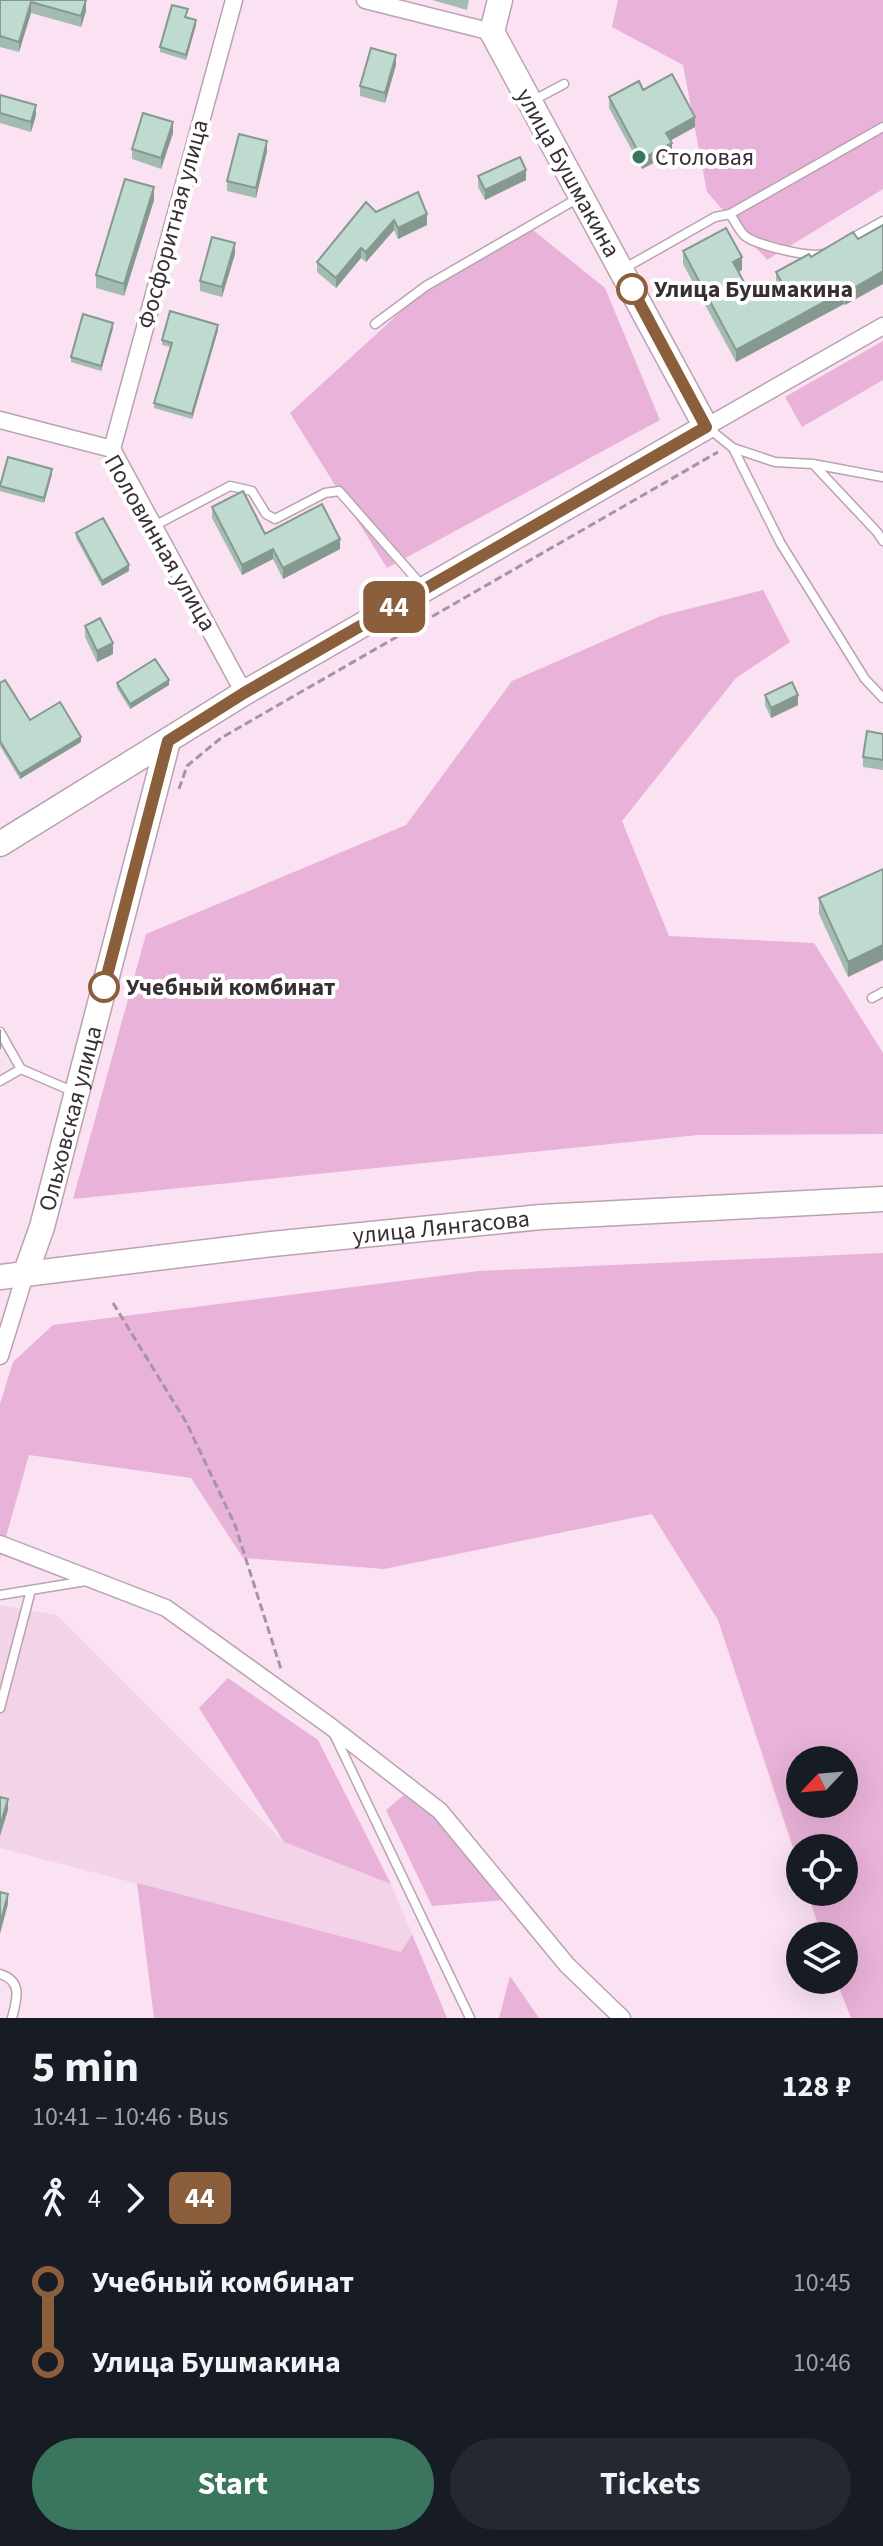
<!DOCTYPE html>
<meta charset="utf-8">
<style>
body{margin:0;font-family:"Source Sans 3",sans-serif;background:#242831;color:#f1f3f6;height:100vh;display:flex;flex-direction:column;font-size:30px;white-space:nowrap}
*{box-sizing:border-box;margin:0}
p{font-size:26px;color:#9ea1a6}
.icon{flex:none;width:44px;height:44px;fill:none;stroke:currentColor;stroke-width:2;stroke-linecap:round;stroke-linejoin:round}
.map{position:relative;height:2018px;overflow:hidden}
.details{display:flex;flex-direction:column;background:#171b24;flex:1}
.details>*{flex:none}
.badge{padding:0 16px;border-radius:12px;font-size:28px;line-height:52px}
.needle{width:52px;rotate:244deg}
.controls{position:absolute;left:786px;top:1746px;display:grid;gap:16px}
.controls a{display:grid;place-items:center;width:72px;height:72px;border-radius:50%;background:#171b24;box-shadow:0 8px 32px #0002;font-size:40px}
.map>.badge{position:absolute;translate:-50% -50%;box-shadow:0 0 0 4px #fff}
.legs{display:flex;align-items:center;gap:12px;height:88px;padding:0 32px;font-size:26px}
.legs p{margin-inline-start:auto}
.head{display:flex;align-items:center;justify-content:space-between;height:136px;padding:0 32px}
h1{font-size:44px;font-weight:700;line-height:60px}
.primary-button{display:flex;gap:16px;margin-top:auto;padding:16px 32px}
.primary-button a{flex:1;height:92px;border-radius:48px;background:#3a755e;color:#fff;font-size:32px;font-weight:700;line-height:92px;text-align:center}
.primary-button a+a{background:#242831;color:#f1f3f6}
ul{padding:0 32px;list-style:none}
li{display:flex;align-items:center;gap:28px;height:80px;font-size:30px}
li i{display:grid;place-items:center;width:12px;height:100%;margin:0 10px;background:currentColor}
li i::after{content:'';width:20px;height:20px;margin:-10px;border:6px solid;border-radius:50%;background:#171b24}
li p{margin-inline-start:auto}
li:first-child i{background:linear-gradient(#0000 50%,currentColor 0)}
li:last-child i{background:linear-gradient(currentColor 50%,#0000 0)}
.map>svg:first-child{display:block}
.built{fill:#f2d3e8}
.green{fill:#e9b2d8;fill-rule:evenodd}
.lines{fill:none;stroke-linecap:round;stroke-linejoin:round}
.lane-casing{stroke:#b9a3b2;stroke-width:11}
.street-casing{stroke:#b9a3b2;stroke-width:19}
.secondary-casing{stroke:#b9a3b2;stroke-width:27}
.path{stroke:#a694a0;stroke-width:3;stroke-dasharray:8 4;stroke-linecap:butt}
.lane{stroke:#fff;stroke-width:8}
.street{stroke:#fff;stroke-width:16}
.secondary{stroke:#fff;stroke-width:24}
.wall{fill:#a4bbb1}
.shaded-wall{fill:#869990}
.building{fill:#bfdace;stroke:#869990;stroke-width:2}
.line-1-casing{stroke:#fff;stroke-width:18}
.line-1{stroke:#8b5e3c;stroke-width:12}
.poi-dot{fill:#3a755e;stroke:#fff;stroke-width:3}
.stop-1-dot{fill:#fff;stroke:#8b5e3c;stroke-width:4}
.labels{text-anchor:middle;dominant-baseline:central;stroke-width:8;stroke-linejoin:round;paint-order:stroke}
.poi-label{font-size:24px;fill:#382f35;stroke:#fff;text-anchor:start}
.street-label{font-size:24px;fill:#382f35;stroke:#fff}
.stop-label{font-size:24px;font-weight:bold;fill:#382f35;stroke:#fff;text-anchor:start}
</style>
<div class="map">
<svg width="883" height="2018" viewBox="0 0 883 2018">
<rect width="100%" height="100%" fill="#fae2f2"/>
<path class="built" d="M0,1605L57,1615L284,1842L391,1884L412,1934L401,1952L0,1848Z"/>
<path class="green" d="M618,0H883V189L767,260L707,192L683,65L612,27Z
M528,226L605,288L660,420L387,568L290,413L419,295Z
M883,341V380L802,427L785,397Z
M763,590L790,642L736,678L622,821L669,936L814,943L883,1053V1134L698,1135L73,1199L146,934L406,825L512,681L661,616Z
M883,1253V2018H851L836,1980H844V1936H822L807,1892H844V1848H800V1869L718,1620L652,1514L384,1569L243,1558L191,1478L29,1455L0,1558V1404L13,1362L53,1325L479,1271ZM800,1760H844V1804H800Z
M228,1678L318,1740L391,1884L284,1842L199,1708Z
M404,1795L437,1813L505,1900L432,1906L386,1810Z
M137,1883L401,1952L412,1934L447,2018H154Z
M510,1976L539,2018H499Z"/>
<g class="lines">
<g class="lane-casing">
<path id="lane" d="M534,100L564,84
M730,214L883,127
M849,240L883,221
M625,268L715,217L730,214C735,221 739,231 745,236C757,245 809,258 823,254
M375,324L426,286L580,197
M707,427L733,448L775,462L813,464L883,477
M733,448L781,544L865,679L883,698
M814,465L877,532L883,541
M154,526L230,486L252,491L266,514L275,519L325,493L339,491L424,588
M872,998L883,992
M0,1032L21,1069
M0,1081L21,1069L72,1091
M0,1595L86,1581
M0,1708L31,1590
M334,1734L470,2018
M0,1974C23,1981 17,1999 12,2018"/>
</g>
<g class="street-casing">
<path id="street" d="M365,0L492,32
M0,420L112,449L244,693
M706,427L883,326
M112,449L234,0
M0,1356L26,1272
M0,1544L166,1608L330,1726L440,1811L567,1965L622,2018"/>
</g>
<g class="secondary-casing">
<g id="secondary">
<path d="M0,844L244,693L706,427L492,32L500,0"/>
<path id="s1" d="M26,1272L42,1227L168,741"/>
<path id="s2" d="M0,1277L272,1244L541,1217L883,1199"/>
</g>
</g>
<path class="path" d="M179,789L187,766L221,738L718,452
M113,1303L186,1422L235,1525L281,1669"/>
<use href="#lane" class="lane"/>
<use href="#street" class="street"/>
<use href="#secondary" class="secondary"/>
</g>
<path class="wall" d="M0,0H85L86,11L81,27L31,13L19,52L0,47Z
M432,0H469L467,10Z
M188,15L187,18L196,25L186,60L160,52V47Z
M396,65L385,103L360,96V86Z
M643,90L695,127L671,140L672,153L642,169L609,108V97Z
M0,95L36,115L31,132L0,123Z
M173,133L161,169L132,159V149Z
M267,151L256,198L227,191V181Z
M478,176L526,180L485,200L478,187Z
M154,200L124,296L96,288V275Z
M376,212L427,225L398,239L394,230L366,262L361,258L336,288L317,272V262Z
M853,232L845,305L844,304L736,362L683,264V251L742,270L738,272L752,297L776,283V272L811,257Z
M235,254L222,297L200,291V281Z
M113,328L101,371L71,362V357Z
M218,330L192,419L154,408V403L170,347L162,345V340Z
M52,474L44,503L0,491V486Z
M212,507L265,534L340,549L283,579L273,559L242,575L212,518Z
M76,533L129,571L102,586L76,538Z
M85,626L113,654L97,662L85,637Z
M0,683L30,720L81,742L20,779L0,746Z
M117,683L169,685L130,709L117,688Z
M765,695L798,705L771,718L765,705Z
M883,734V770L863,767V757Z
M883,869V960L848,977L819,914V898Z"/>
<path class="shaded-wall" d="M86,0V11L81,27V16Z
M31,2V13L19,52V42Z
M196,20V25L186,60V55Z
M396,55V65L385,103V93Z
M36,105V115L31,132V122Z
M695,117V127L666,143V133Z
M173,122V133L161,169V158Z
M267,141V151L256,198V188Z
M672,143V153L642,169V159Z
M526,170V180L485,200V190Z
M154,187V200L124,296V284Z
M427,214V225L398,239V228Z
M394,220V230L366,262V252Z
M235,243V254L222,297V287Z
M361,248V258L336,288V278Z
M742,257V270L733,275V262Z
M883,271V284L845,305V293Z
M844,291V304L736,362V350Z
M113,323V328L101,371V366Z
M218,325V330L192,419V414Z
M52,469V474L44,503V498Z
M340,539V549L283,579V568Z
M273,549V559L242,575V565Z
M129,565V571L102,586V581Z
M113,643V654L97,662V651Z
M169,680V685L130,709V704Z
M798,695V705L771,718V708Z
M81,737V742L20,779V774Z
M883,945V960L848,977V962Z
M1,1029V1049H0V1030Z
M8,1799V1810L0,1836V1826Z
M8,1894V1904L0,1934V1924Z"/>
<path class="building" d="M0,0H86L81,16L31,2L19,42L0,36Z
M172,5L188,9L185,17L196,20L186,55L160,47Z
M371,48L396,55L385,93L360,86Z
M672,74L695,117L666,133L672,143L642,159L609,97L639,81L643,90Z
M0,95L36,105L31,122L0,113Z
M143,113L173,122L161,158L132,149Z
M239,134L267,141L256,188L227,181Z
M520,157L526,170L485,190L478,176Z
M125,179L154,187L124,284L96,275Z
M418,192L427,214L398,228L394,220L366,252L361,248L336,278L317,262L366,202L376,212Z
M883,225V271L845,293L844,291L736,350L683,251L726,228L742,257L733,262L752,297L781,281L776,272L809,254L811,257L853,232L858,239Z
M212,237L235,243L222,287L200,281Z
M170,311L218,325L192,414L154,403L172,343L162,340Z
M83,314L113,323L101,366L71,357Z
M8,457L52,469L44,498L0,486Z
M243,491L265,534L322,504L340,539L283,568L273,549L242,565L212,507Z
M103,518L129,565L102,581L76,533Z
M100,618L113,643L97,651L85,626Z
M155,659L169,680L130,704L117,683Z
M5,680L30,720L60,702L81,737L20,774L0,741V683Z
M792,682L798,695L771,708L765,695Z
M867,731L883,734V760L863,757Z
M883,869V945L848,962L819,898Z
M0,1797L8,1799L0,1826Z
M0,1892L8,1894L0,1924Z"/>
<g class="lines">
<g class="line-1-casing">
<path id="line-1" d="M104,987L168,741L244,693L706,427L632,289"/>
</g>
<use href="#line-1" class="line-1"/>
</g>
<circle class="poi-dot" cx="639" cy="157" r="8"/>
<g class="stop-1-dot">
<circle cx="632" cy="289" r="14"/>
<circle cx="104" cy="987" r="14"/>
</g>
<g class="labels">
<g class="poi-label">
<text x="655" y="157">Столовая</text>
</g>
<g class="street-label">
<text transform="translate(568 173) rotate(61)">улица Бушмакина</text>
<text transform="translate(173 224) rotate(-75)">Фосфоритная улица</text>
<text transform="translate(160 543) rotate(60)">Половинная улица</text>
<text stroke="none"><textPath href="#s1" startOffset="160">Ольховская улица</textPath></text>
<text stroke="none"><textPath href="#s2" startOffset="444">улица Лянгасова</textPath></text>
</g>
<g class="stop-label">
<text x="654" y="289">Улица Бушмакина</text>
<text x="126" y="987">Учебный комбинат</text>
</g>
</g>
</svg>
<div class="controls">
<a><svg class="needle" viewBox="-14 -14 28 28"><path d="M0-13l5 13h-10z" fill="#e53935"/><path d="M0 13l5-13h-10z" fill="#9ea1a6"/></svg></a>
<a><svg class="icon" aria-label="locate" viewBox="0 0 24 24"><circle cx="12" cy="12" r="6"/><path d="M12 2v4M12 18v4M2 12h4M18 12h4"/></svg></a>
<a><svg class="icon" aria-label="layers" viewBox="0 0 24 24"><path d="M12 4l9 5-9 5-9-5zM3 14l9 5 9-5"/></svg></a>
</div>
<b class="badge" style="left:394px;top:607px;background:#8b5e3c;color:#fff">44</b>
</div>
<section class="details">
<div class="head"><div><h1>5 min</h1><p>10:41 – 10:46 · Bus</p></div><b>128 ₽</b></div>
<div class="legs"><svg class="icon" aria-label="walk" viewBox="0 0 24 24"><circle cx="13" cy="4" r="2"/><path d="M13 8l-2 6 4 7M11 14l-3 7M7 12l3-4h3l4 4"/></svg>4<svg class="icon" aria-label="forward" viewBox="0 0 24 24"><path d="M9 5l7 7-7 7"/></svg><b class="badge" style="background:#8b5e3c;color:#fff">44</b></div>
<ul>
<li><i style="color:#8b5e3c"></i><b>Учебный комбинат</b><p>10:45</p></li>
<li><i style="color:#8b5e3c"></i><b>Улица Бушмакина</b><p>10:46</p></li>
</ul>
<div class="primary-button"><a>Start</a><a>Tickets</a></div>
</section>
